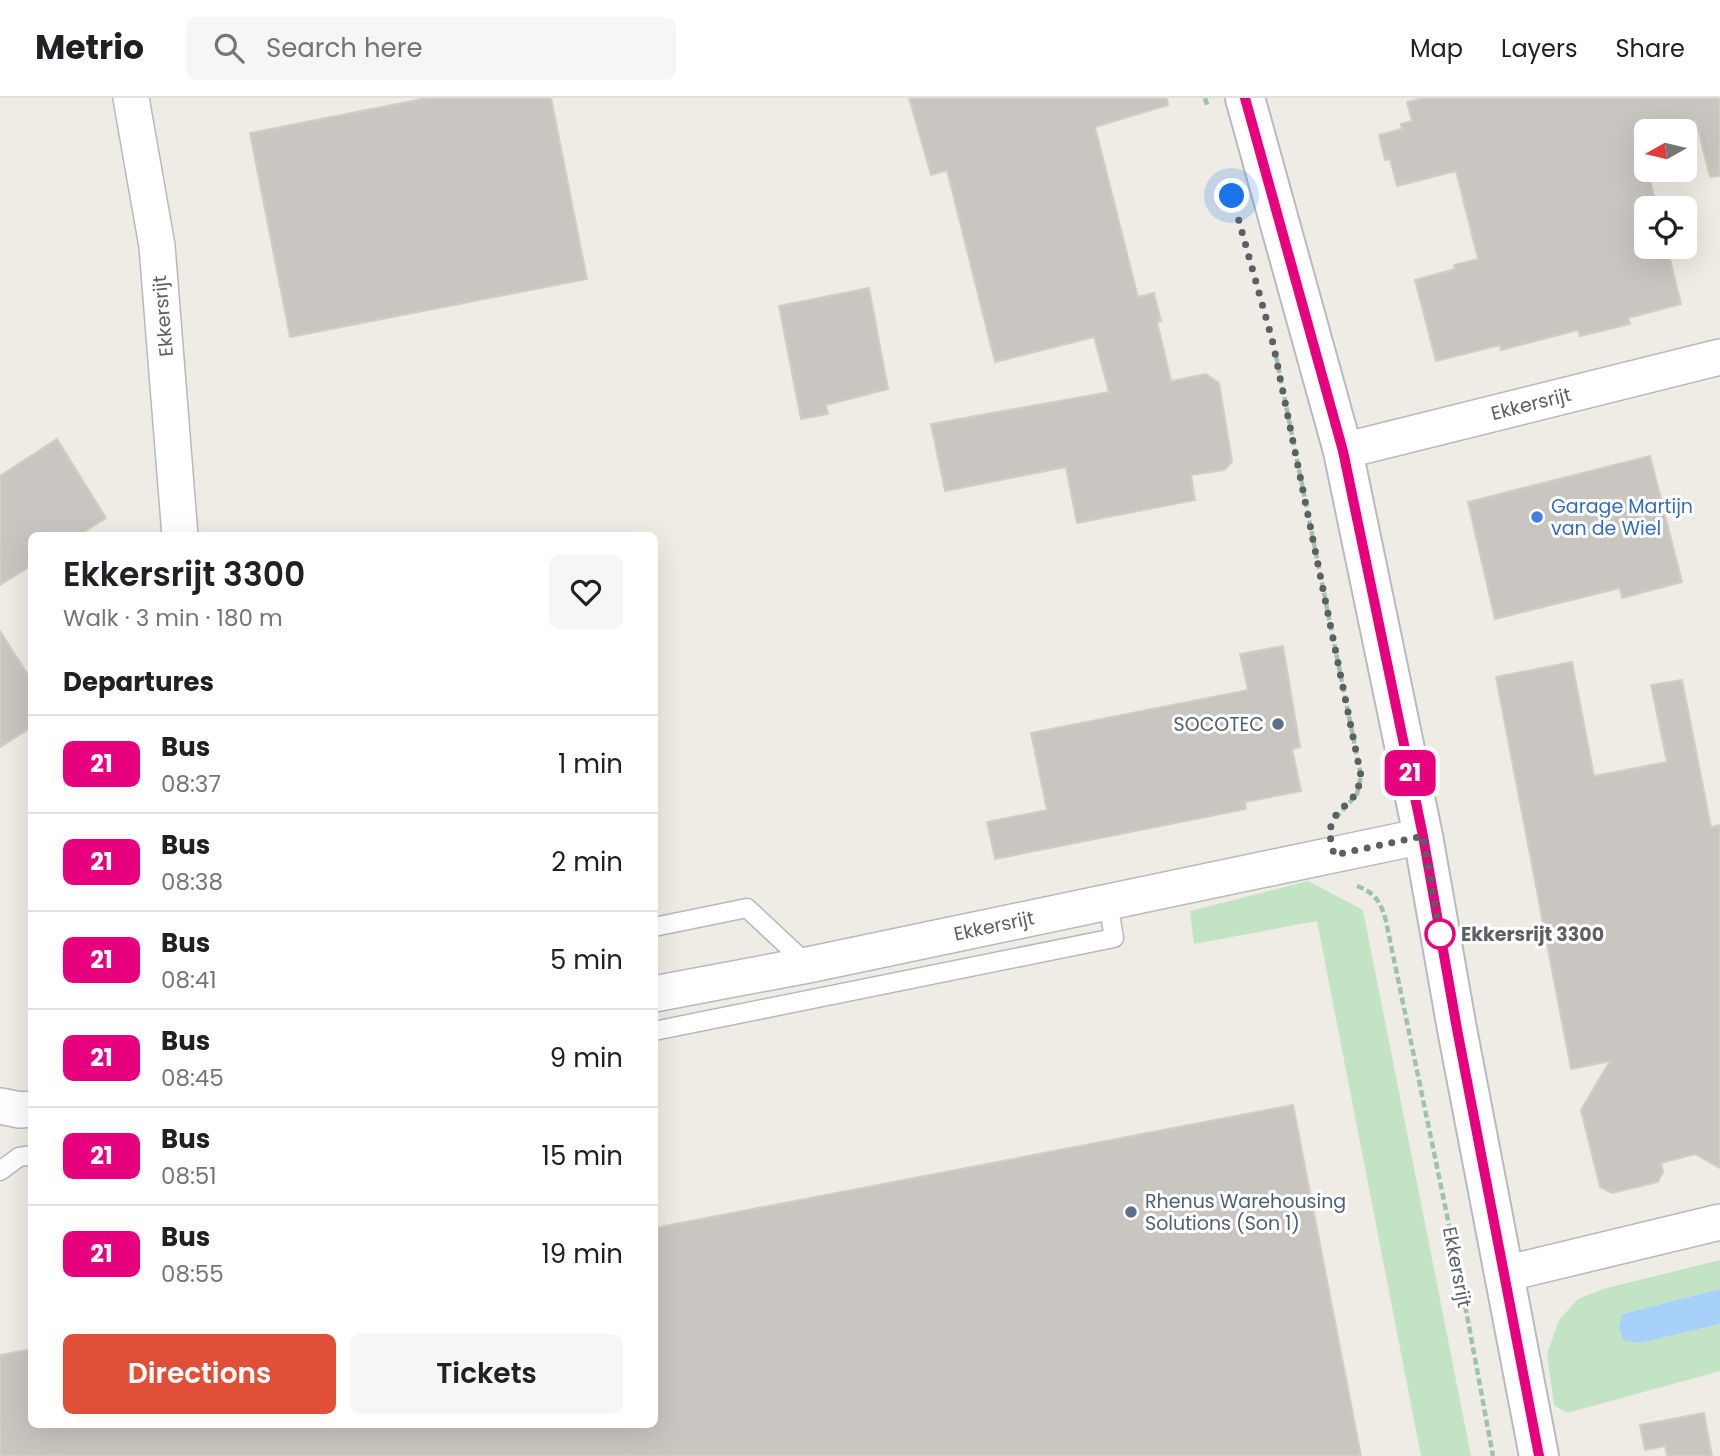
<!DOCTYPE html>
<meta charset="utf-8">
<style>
body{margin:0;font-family:Poppins,sans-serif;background:#f6f6f6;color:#202124;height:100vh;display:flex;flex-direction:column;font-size:26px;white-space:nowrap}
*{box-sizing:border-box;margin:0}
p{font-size:23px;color:#757577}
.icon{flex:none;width:38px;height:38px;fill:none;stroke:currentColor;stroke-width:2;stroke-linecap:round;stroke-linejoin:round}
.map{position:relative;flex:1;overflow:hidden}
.details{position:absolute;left:28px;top:434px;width:630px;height:896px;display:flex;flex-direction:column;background:#fff;border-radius:10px;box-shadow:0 7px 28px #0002}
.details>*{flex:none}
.badge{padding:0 14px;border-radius:10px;font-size:24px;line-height:46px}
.needle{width:46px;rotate:262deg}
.controls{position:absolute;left:1634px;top:21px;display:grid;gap:14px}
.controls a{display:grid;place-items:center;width:63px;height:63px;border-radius:10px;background:#fff;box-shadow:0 7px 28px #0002;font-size:35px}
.you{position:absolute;width:35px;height:35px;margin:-18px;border:5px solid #fff;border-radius:50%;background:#1a73e8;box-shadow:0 0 0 10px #1a73e833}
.map>.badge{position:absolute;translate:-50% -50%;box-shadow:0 0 0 4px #fff}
h2{padding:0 35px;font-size:26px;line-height:63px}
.round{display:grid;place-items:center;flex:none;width:74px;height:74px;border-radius:10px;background:#f6f6f6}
.summary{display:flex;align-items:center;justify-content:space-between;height:119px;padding:0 35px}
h1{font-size:33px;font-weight:600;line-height:52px}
.action{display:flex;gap:14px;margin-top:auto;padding:14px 35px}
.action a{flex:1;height:80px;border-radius:10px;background:#e04f38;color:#fff;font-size:28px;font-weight:600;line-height:80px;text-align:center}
.action a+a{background:#f6f6f6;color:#202124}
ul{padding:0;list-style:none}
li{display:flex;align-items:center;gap:21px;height:98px;padding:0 35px;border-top:2px solid #e0e0e0}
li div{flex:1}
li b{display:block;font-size:26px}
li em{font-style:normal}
li .badge{min-width:77px;font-weight:700;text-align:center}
header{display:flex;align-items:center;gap:42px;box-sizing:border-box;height:98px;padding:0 35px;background:#fff;border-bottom:2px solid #e0e0e0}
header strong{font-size:33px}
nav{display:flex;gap:38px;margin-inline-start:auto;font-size:24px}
.search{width:490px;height:63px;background:#f6f6f6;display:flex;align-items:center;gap:18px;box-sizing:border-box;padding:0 24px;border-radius:10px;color:#757577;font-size:26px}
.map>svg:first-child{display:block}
.green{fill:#c2e4c4}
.water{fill:#a8d1fa}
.building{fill:#c9c6c1;stroke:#d2cec3;stroke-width:2}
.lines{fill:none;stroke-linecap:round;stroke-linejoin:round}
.lane-casing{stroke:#b6b9bd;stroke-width:21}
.street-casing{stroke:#b6b9bd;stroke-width:38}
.secondary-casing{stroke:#b7babf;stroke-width:42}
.path{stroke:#9cc4aa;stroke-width:4.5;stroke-dasharray:7 3.5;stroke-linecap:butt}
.lane{stroke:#fff;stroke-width:18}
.street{stroke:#fff;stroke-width:35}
.secondary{stroke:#fff;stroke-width:38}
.line-casing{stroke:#fff;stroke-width:16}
.line{stroke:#e6007e;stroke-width:10}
.walk{stroke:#5c5f64;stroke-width:7;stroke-dasharray:0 12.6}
.shop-dot{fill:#3f7fe0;stroke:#fff;stroke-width:2.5}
.service-dot{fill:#5c6f8a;stroke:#fff;stroke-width:2.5}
.stop-dot{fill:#fff;stroke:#e6007e;stroke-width:3.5}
.labels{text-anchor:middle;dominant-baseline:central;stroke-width:6;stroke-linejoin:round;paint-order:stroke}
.street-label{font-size:19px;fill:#5c5f64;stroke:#fff}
.shop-label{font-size:19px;fill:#366cbe;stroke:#fff;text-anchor:start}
.service-label{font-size:19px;fill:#4e5e75;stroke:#fff;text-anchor:end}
.stop-label{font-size:19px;font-weight:bold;fill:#5c5f64;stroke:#fff;text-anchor:start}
</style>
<header>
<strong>Metrio</strong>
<div class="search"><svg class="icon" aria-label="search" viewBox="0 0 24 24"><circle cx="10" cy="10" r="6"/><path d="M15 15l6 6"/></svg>Search here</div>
<nav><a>Map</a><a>Layers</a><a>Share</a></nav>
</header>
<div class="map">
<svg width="1720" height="1358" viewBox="0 0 1720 1358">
<rect width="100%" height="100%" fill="#eeece4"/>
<path class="green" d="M1308,783L1363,812L1471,1358H1421L1317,823L1194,846L1190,813Z
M1720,1162V1191L1622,1216L1640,1245L1720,1226V1273L1567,1315L1554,1307L1547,1256L1559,1222L1578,1201L1603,1191Z"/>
<path class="water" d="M1720,1191V1226L1640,1245L1623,1242L1619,1229L1622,1216Z"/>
<path class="building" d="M427,0H551L587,181L290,239L250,35Z
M909,0H1167L1168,7L1095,29L1138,199L1154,195L1161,223L1157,224L1171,283L1206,276L1219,285L1232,364L1224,372L1191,377L1195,402L1077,425L1066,369L945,393L931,326L1109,294L1094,239L995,264L947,72L931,77Z
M1424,0H1720V78L1710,79L1696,23L1647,33L1639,37L1657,110H1647V149H1667L1681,206L1628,220L1630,226L1580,238L1578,232L1501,252L1500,247L1436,263L1415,182L1455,171L1454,167L1478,161L1456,73L1397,88L1390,61L1385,62L1379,37L1402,31L1401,26L1412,23L1407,4Z
M869,190L888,291L826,307L828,316L801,321L779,208Z
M57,341L106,420L78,438H32V467L0,487V378Z
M1650,358L1682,484L1622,500L1620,490L1495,521L1468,404Z
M0,533L32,583V629L0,649Z
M1283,548L1300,649L1292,651L1301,693L1245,704L1246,711L995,761L987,724L1047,712L1031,635L1248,592L1240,556Z
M1572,564L1594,678L1667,664L1651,587L1682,582L1711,729L1720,727V1070L1695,1056L1661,1065L1663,1074L1658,1084L1612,1095L1600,1089L1581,1012L1610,963L1571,971L1496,579Z
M1293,1007L1361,1358H0V1257L32,1251V1326H654V1130Z
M1704,1315L1712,1358H1667L1665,1348L1645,1352L1640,1327Z"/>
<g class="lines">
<g class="lane-casing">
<path id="lane" d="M654,829L747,810L808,867
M654,933L1114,840L1108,804
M0,1073L19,1059L32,1057"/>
</g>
<g class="street-casing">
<path id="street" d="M131,0L157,148L180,438
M1343,353L1720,259
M654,896L808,867L1423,738
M0,1008L20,1012L32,1011
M1504,1176L1720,1124"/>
</g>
<g class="secondary-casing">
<path id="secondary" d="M1245,0L1343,353L1423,738L1457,931L1539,1358"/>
</g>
<path class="path" d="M1205,0L1208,10
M1276,258L1361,678L1357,696L1334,722
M1357,788C1376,795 1381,805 1386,823L1461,1185L1493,1358"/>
<use href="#lane" class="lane"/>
<use href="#street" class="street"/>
<use href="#secondary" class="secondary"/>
</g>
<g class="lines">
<g class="line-casing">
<path id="line" d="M1245,0L1343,353L1423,738L1457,931L1539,1358"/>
</g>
<use href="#line" class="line"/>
<path class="walk" d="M1232,98L1273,245L1361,678L1357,695L1336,717L1329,733L1334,757L1423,738L1440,836"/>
</g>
<circle class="shop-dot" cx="1537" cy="419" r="7"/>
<g class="service-dot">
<circle cx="1278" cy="626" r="7"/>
<circle cx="1131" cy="1114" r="7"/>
</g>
<circle class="stop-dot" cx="1440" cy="836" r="14"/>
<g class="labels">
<g class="street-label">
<text transform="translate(163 218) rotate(-95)">Ekkersrijt</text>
<text transform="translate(1531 306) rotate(-14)">Ekkersrijt</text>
<text transform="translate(994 828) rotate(-12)">Ekkersrijt</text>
<text transform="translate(1457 1169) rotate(79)">Ekkersrijt</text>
</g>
<g class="shop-label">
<text x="1551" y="408">Garage Martijn<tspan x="1551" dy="22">van de Wiel</tspan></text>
</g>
<g class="service-label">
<text x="1264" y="626">SOCOTEC</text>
<text x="1145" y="1103" text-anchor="start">Rhenus Warehousing<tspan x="1145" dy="22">Solutions (Son 1)</tspan></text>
</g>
<g class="stop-label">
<text x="1461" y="836">Ekkersrijt 3300</text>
</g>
</g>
</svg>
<div class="controls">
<a><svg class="needle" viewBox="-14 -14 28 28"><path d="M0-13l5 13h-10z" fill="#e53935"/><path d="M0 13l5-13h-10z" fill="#757577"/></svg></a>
<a><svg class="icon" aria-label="locate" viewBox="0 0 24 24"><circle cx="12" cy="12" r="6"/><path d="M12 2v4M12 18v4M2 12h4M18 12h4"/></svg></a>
</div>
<div class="you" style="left:1232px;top:98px"></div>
<b class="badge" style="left:1410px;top:675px;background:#e6007e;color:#fff">21</b>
<section class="details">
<div class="summary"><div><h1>Ekkersrijt 3300</h1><p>Walk · 3 min · 180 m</p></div><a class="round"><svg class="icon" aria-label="heart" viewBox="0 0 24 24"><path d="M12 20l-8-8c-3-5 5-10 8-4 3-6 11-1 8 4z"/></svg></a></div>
<h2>Departures</h2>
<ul>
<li><span class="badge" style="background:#e6007e;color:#fff">21</span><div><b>Bus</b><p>08:37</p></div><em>1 min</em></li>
<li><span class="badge" style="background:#e6007e;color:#fff">21</span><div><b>Bus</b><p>08:38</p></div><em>2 min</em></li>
<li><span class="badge" style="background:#e6007e;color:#fff">21</span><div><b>Bus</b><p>08:41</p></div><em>5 min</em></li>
<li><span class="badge" style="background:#e6007e;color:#fff">21</span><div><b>Bus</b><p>08:45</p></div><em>9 min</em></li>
<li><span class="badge" style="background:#e6007e;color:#fff">21</span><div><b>Bus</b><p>08:51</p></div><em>15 min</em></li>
<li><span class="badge" style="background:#e6007e;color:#fff">21</span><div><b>Bus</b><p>08:55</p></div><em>19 min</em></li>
</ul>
<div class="action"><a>Directions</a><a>Tickets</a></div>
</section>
</div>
